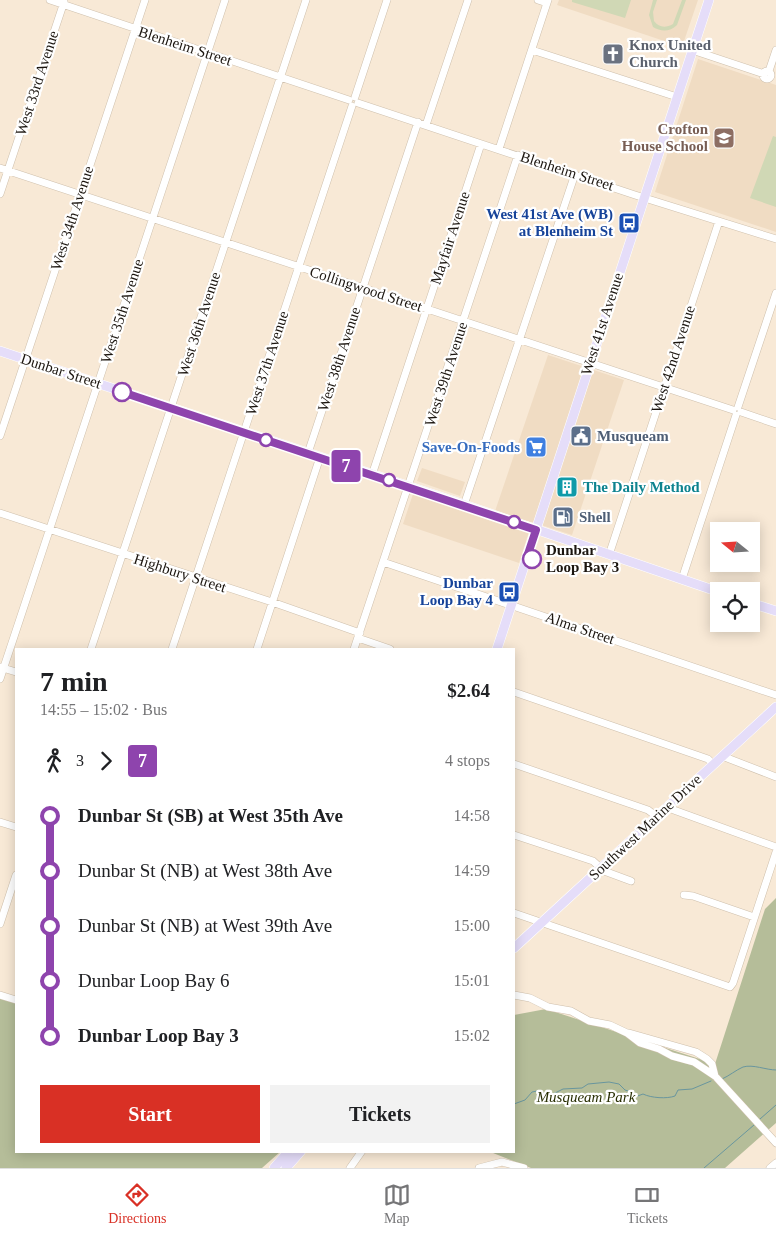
<!DOCTYPE html>
<meta charset="utf-8">
<style>
body{margin:0;font-family:"Times New Roman",serif;background:#f2f2f2;color:#202124;height:100vh;display:flex;flex-direction:column;font-size:19px;white-space:nowrap}
*{box-sizing:border-box;margin:0}
p{font-size:16px;color:#757577}
.icon{flex:none;width:28px;height:28px;fill:none;stroke:currentColor;stroke-width:2;stroke-linecap:round;stroke-linejoin:round}
.map{position:relative;flex:1;overflow:hidden}
.panel{position:absolute;left:15px;top:648px;width:500px;height:505px;display:flex;flex-direction:column;background:#fff;border-radius:0px;box-shadow:0 2px 12px #0003}
.panel>*{flex:none}
.badge{padding:0 10px;border-radius:4px;font-size:18px;line-height:32px}
.needle{width:32px;rotate:288deg}
.tools{position:absolute;left:710px;top:522px;display:grid;gap:10px}
.tools a{display:grid;place-items:center;width:50px;height:50px;border-radius:0px;background:#fff;box-shadow:0 2px 12px #0003;font-size:25px}
.map>.badge{position:absolute;translate:-50% -50%;box-shadow:0 0 0 2px #fff}
.legs{display:flex;align-items:center;gap:8px;height:55px;padding:0 25px;font-size:16px}
.legs p{margin-inline-start:auto}
.headline{display:flex;align-items:center;justify-content:space-between;height:85px;padding:0 25px}
h1{font-size:28px;font-weight:800;line-height:38px}
.primary-button{display:flex;gap:10px;margin-top:auto;padding:10px 25px}
.primary-button a{flex:1;height:58px;border-radius:0px;background:#d93025;color:#fff;font-size:20px;font-weight:800;line-height:58px;text-align:center}
.primary-button a+a{background:#f2f2f2;color:#202124}
ul{padding:0 25px;list-style:none}
li{display:flex;align-items:center;gap:18px;height:55px;font-size:19px}
li i{display:grid;place-items:center;width:8px;height:100%;margin:0 6px;background:currentColor}
li i::after{content:'';width:12px;height:12px;margin:-6px;border:4px solid;border-radius:50%;background:#fff}
li p{margin-inline-start:auto}
li:first-child i{background:linear-gradient(#0000 50%,currentColor 0)}
li:last-child i{background:linear-gradient(currentColor 50%,#0000 0)}
.dock{display:flex;justify-content:space-around;align-items:center;height:70px;border-top:1px solid #e0e0e0;background:#fff;font-size:14px;color:#757577}
.dock a{display:grid;justify-items:center;gap:2px}
.dock .on{color:#d93025}
.map>svg:first-child{display:block}
.built{fill:#f0dcc3}
.green{fill:#d0d8b5}
.forest{fill:#b5bd99}
.lines{fill:none;stroke-linecap:round;stroke-linejoin:round}
.stream{stroke:#69969e;stroke-width:1}
.minor-casing{stroke:#cfc0ad;stroke-width:8}
.major-casing{stroke:#fff;stroke-width:10}
.minor{stroke:#fff;stroke-width:7}
.major{stroke:#e5ddf9;stroke-width:9}
.line-1-casing{stroke:#fff;stroke-width:11}
.line-1{stroke:#8e44ad;stroke-width:8}
.stop-1-dot{fill:#fff;stroke:#8e44ad;stroke-width:2.5}
.labels{text-anchor:middle;dominant-baseline:central;stroke-width:4.5;stroke-linejoin:round;paint-order:stroke}
.worship-label{font-size:15px;font-weight:bold;fill:#5b616d;stroke:#fff;text-anchor:start}
.street-label{font-size:15px;fill:#1b150f;stroke:#fff}
.education-label{font-size:15px;font-weight:bold;fill:#785e54;stroke:#fff;text-anchor:end}
.transit-label{font-size:15px;font-weight:bold;fill:#164399;stroke:#fff;text-anchor:end}
.service-label{font-size:15px;font-weight:bold;fill:#4e5e75;stroke:#fff;text-anchor:start}
.shop-label{font-size:15px;font-weight:bold;fill:#366cbe;stroke:#fff;text-anchor:end}
.culture-label{font-size:15px;font-weight:bold;fill:#0d838f;stroke:#fff;text-anchor:start}
.stop-label{font-size:15px;font-weight:bold;fill:#1b150f;stroke:#fff;text-anchor:start}
.park-label{font-size:15px;font-style:italic;fill:#282e02;stroke:#fff}
</style>
<div class="map">
<svg width="776" height="1168" viewBox="0 0 776 1168">
<rect width="100%" height="100%" fill="#f8e9d6"/>
<path class="built" d="M559,0H698L682,47L557,5Z
M698,59L776,85V232L655,192Z
M548,355L624,380L572,535L532,522L519,563L403,524L413,494L492,520Z
M422,468L465,482L460,496L417,481Z"/>
<path class="green" d="M572,0H631L625,18L572,2Z
M653,0H657L653,12L654,21C659,28 666,28 673,24L682,0H686L677,25C670,32 661,32 653,27L649,15Z
M773,136L776,137V207L750,198Z"/>
<path class="forest" d="M776,898V1123L725,1168H531L488,1151H514V1015L546,1009L715,1064L765,909Z
M0,996L16,1002V1151L280,1152L262,1168H0Z"/>
<g class="lines">
<path class="stream" d="M722,1079C729,1076 736,1070 743,1067C753,1064 766,1070 776,1070
M514,1104L525,1100L532,1092L537,1091L546,1095H551L563,1089L582,1088L588,1084L609,1082L619,1084L625,1090L631,1092L635,1097L643,1094C651,1098 667,1099 675,1096L678,1090L692,1089L711,1081
M760,1119L776,1105
M704,1168L754,1125"/>
<g class="minor-casing">
<path id="minor" d="M50,0L349,100
M538,0L547,3
M532,50L677,97
M692,50L764,74
M763 75a4 4 0 1 1 8 0a4 4 0 1 1-8 0Z
M769,71L776,50
M355,97L387,0
M358,103L635,195L776,239
M426,125L468,0
M499,149L548,0
M0,168L733,410
M0,194L64,2
M738,407L776,293
M741,412L776,424
M0,436L145,0
M308,453L418,122
M372,475L481,144
M464,505L575,174
M0,513L272,602L360,633
M609,555L719,221
M383,562L776,695
M682,579L736,415
M358,638L390,649
M91,649L306,0
M172,649L352,106
M257,649L320,457
M354,649L518,155
M0,667L16,672
M0,679L225,0
M514,692L708,759L713,764
M722,756L776,777
M514,764L648,810L656,816
M667,806L671,809L776,847
M0,822L16,827
M514,835L593,861L604,871L631,881
M684,895L693,896L754,917
M514,913L730,987L733,983L776,852
M0,924L16,875
M0,995L16,1000
M514,995L530,998L548,1007L571,1011L589,1021L610,1025L627,1033L640,1043L659,1049L672,1056L694,1062L715,1076L776,1143
M629,1033L696,1052L707,1059L712,1064L715,1076
M350,1168L362,1151
M479,1168L502,1162L524,1168
M770,1168L776,1163"/>
</g>
<g class="major-casing">
<path id="major" d="M0,351L459,503L719,592
M751,603L776,611
M497,649L709,0
M514,948L776,707
M274,1168L289,1151
M286,1168L301,1151"/>
</g>
<use href="#minor" class="minor"/>
<use href="#major" class="major"/>
</g>
<g class="lines">
<g class="line-1-casing">
<path id="line-1" d="M122,392L536,530L527,557L532,559"/>
</g>
<use href="#line-1" class="line-1"/>
</g>
<defs>
<g id="church-square" transform="scale(1.125)"><rect x="-9" y="-9" width="18" height="18" rx="4" fill="#6b7280" stroke="#fff"/><path d="M-1.2-6h2.4v3.5h3.3v2.4h-3.3V6h-2.4V-.1h-3.3v-2.4h3.3Z" fill="#fff"/></g>
<g id="school-square" transform="scale(1.125)"><rect x="-9" y="-9" width="18" height="18" rx="4" fill="#8d6e63" stroke="#fff"/><path d="M0-5L7-2L0 1L-7-2ZM-4 1L0 2.5L4 1V4Q0 6-4 4Z" fill="#fff"/></g>
<g id="bus-square" transform="scale(1.125)"><rect x="-9" y="-9" width="18" height="18" rx="4" fill="#1a4fb4" stroke="#fff"/><path d="M-5-6H5V4H4V6H2V4H-2V6H-4V4H-5ZM-3.5-4V0h7V-4ZM-3.5 1.2v1.5H-2V1.2ZM2 1.2v1.5H3.5V1.2Z" fill="#fff"/></g>
<g id="civic-square" transform="scale(1.125)"><rect x="-9" y="-9" width="18" height="18" rx="4" fill="#5c6f8a" stroke="#fff"/><path d="M-.6-6.5H3V-4.5H.6V-3L4-1V1h2V6H-6V1h2V-1L-.6-3ZM-1.2 2.5V6h2.4V2.5Z" fill="#fff"/></g>
<g id="supermarket-square" transform="scale(1.125)"><rect x="-9" y="-9" width="18" height="18" rx="4" fill="#3f7fe0" stroke="#fff"/><path d="M-6-5.5h2.5l.6 2H6L4.5 2H-2.5L-4.4-4H-6ZM-1.5 3.2a1.3 1.3 0 1 0 .1 0ZM3 3.2a1.3 1.3 0 1 0 .1 0Z" fill="#fff"/></g>
<g id="building-square" transform="scale(1.125)"><rect x="-9" y="-9" width="18" height="18" rx="4" fill="#0f9aa8" stroke="#fff"/><path d="M-4-6H4V6H1V3H-1V6H-4ZM-2.5-4.3h1.7v1.8h-1.7ZM.8-4.3h1.7v1.8H.8ZM-2.5-1h1.7V.8h-1.7ZM.8-1h1.7V.8H.8Z" fill="#fff"/></g>
<g id="fuel-square" transform="scale(1.125)"><rect x="-9" y="-9" width="18" height="18" rx="4" fill="#5c6f8a" stroke="#fff"/><path d="M-5.5-6h7V0h2V4h1.3V-2.5L3-4.5l.8-.8L6-3V5H2.5V1h-1V6h-7ZM-4.2-4.7v3.2H.2V-4.7Z" fill="#fff"/></g>
</defs>
<g fill-rule="evenodd">
<use href="#church-square" x="613" y="54"/>
<use href="#school-square" x="724" y="138"/>
<use href="#bus-square" x="629" y="223"/>
<use href="#civic-square" x="581" y="436"/>
<use href="#supermarket-square" x="536" y="447"/>
<use href="#building-square" x="567" y="487"/>
<use href="#fuel-square" x="563" y="517"/>
<use href="#bus-square" x="509" y="592"/>
</g>
<g class="stop-1-dot">
<circle cx="122" cy="392" r="9"/>
<circle cx="266" cy="440" r="6"/>
<circle cx="389" cy="480" r="6"/>
<circle cx="514" cy="522" r="6"/>
<circle cx="532" cy="559" r="9"/>
</g>
<g class="labels">
<g class="worship-label">
<text x="629" y="45">Knox United<tspan x="629" dy="17">Church</tspan></text>
</g>
<g class="street-label">
<text transform="translate(185 46) rotate(18)">Blenheim Street</text>
<text transform="translate(37 83) rotate(-72)">West 33rd Avenue</text>
<text transform="translate(567 171) rotate(18)">Blenheim Street</text>
<text transform="translate(72 218) rotate(-72)">West 34th Avenue</text>
<text transform="translate(450 238) rotate(-72)">Mayfair Avenue</text>
<text transform="translate(366 289) rotate(18)">Collingwood Street</text>
<text transform="translate(122 311) rotate(-72)">West 35th Avenue</text>
<text transform="translate(199 324) rotate(-72)">West 36th Avenue</text>
<text transform="translate(602 324) rotate(-72)">West 41st Avenue</text>
<text transform="translate(339 359) rotate(-72)">West 38th Avenue</text>
<text transform="translate(673 359) rotate(-72)">West 42nd Avenue</text>
<text transform="translate(267 363) rotate(-72)">West 37th Avenue</text>
<text transform="translate(61 371) rotate(18)">Dunbar Street</text>
<text transform="translate(446 374) rotate(-72)">West 39th Avenue</text>
<text transform="translate(180 573) rotate(18)">Highbury Street</text>
<text transform="translate(580 628) rotate(19)">Alma Street</text>
<text transform="translate(645 827) rotate(-43)">Southwest Marine Drive</text>
</g>
<g class="education-label">
<text x="708" y="129">Crofton<tspan x="708" dy="17">House School</tspan></text>
</g>
<g class="transit-label">
<text x="613" y="214">West 41st Ave (WB)<tspan x="613" dy="17">at Blenheim St</tspan></text>
<text x="493" y="583">Dunbar<tspan x="493" dy="17">Loop Bay 4</tspan></text>
</g>
<g class="service-label">
<text x="597" y="436">Musqueam</text>
<text x="579" y="517">Shell</text>
</g>
<g class="shop-label">
<text x="520" y="447">Save-On-Foods</text>
</g>
<g class="culture-label">
<text x="583" y="487">The Daily Method</text>
</g>
<g class="stop-label">
<text x="546" y="550">Dunbar<tspan x="546" dy="17">Loop Bay 3</tspan></text>
</g>
<g class="park-label">
<text x="586" y="1097">Musqueam Park</text>
</g>
</g>
</svg>
<div class="tools">
<a><svg class="needle" viewBox="-14 -14 28 28"><path d="M0-13l5 13h-10z" fill="#e53935"/><path d="M0 13l5-13h-10z" fill="#757577"/></svg></a>
<a><svg class="icon" aria-label="locate" viewBox="0 0 24 24"><circle cx="12" cy="12" r="6"/><path d="M12 2v4M12 18v4M2 12h4M18 12h4"/></svg></a>
</div>
<b class="badge" style="left:346px;top:466px;background:#8e44ad;color:#fff">7</b>
<section class="panel">
<div class="headline"><div><h1>7 min</h1><p>14:55 – 15:02 · Bus</p></div><b>$2.64</b></div>
<div class="legs"><svg class="icon" aria-label="walk" viewBox="0 0 24 24"><circle cx="13" cy="4" r="2"/><path d="M13 8l-2 6 4 7M11 14l-3 7M7 12l3-4h3l4 4"/></svg>3<svg class="icon" aria-label="forward" viewBox="0 0 24 24"><path d="M9 5l7 7-7 7"/></svg><b class="badge" style="background:#8e44ad;color:#fff">7</b><p>4 stops</p></div>
<ul>
<li><i style="color:#8e44ad"></i><b>Dunbar St (SB) at West 35th Ave</b><p>14:58</p></li>
<li><i style="color:#8e44ad"></i><span>Dunbar St (NB) at West 38th Ave</span><p>14:59</p></li>
<li><i style="color:#8e44ad"></i><span>Dunbar St (NB) at West 39th Ave</span><p>15:00</p></li>
<li><i style="color:#8e44ad"></i><span>Dunbar Loop Bay 6</span><p>15:01</p></li>
<li><i style="color:#8e44ad"></i><b>Dunbar Loop Bay 3</b><p>15:02</p></li>
</ul>
<div class="primary-button"><a>Start</a><a>Tickets</a></div>
</section>
</div>
<nav class="dock">
<a class="on"><svg class="icon" aria-label="directions" viewBox="0 0 24 24"><path d="M12 3l9 9-9 9-9-9zM9 14v-3h6M13 9l2 2-2 2"/></svg>Directions</a>
<a><svg class="icon" aria-label="map" viewBox="0 0 24 24"><path d="M3 6l6-2 6 2 6-2v14l-6 2-6-2-6 2zM9 4v14M15 6v14"/></svg>Map</a>
<a><svg class="icon" aria-label="tickets" viewBox="0 0 24 24"><path d="M3 7h18v10H3zM15 7v10"/></svg>Tickets</a>
</nav>
